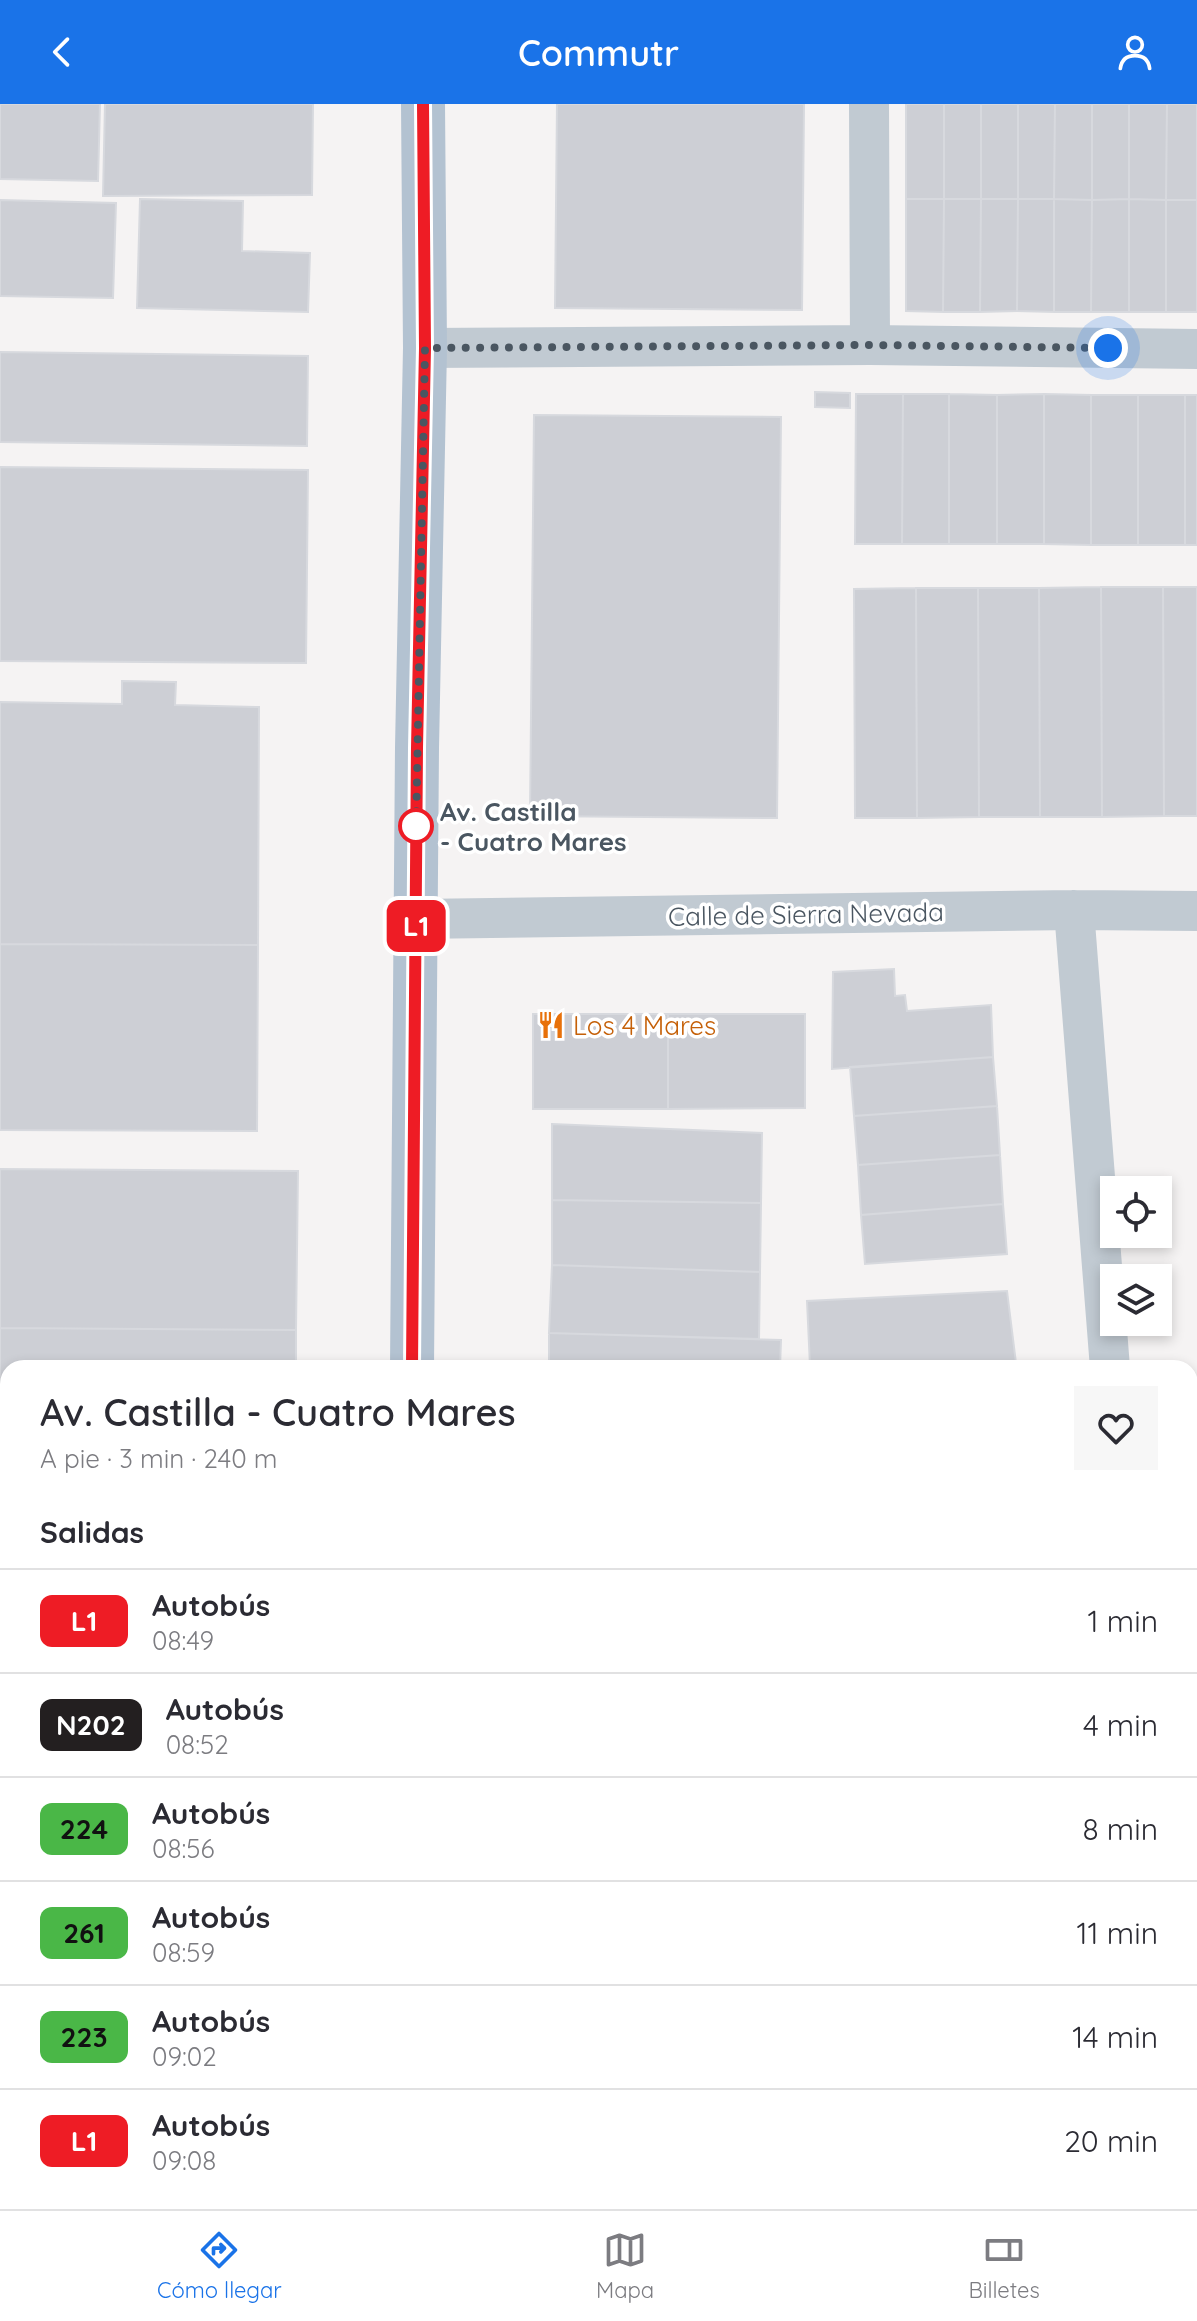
<!DOCTYPE html>
<html lang="es">
<meta charset="utf-8">
<style>
body{margin:0;font-family:Quicksand,sans-serif;background:#f7f7f7;color:#2b2b33;height:100vh;display:flex;flex-direction:column;font-size:30px;white-space:nowrap}
*{box-sizing:border-box;margin:0}
p{font-size:26px;color:#7c7c81}
.icon{flex:none;width:44px;height:44px;fill:none;stroke:currentColor;stroke-width:2;stroke-linecap:round;stroke-linejoin:round}
.map{position:relative;flex:1;overflow:hidden}
.details{position:absolute;left:0px;top:1256px;width:1198px;height:850px;display:flex;flex-direction:column;background:#fff;border-radius:24px 24px 0 0;box-shadow:0 4px 12px #0003}
.details>*{flex:none}
.badge{padding:0 16px;border-radius:12px;font-size:28px;line-height:52px}
.fabs{position:absolute;left:1100px;top:1072px;display:grid;gap:16px}
.fabs a{display:grid;place-items:center;width:72px;height:72px;border-radius:0px;background:#fff;box-shadow:0 4px 12px #0003;font-size:40px}
.you{position:absolute;width:40px;height:40px;margin:-20px;border:6px solid #fff;border-radius:50%;background:#1a73e8;box-shadow:0 0 0 12px #1a73e833}
.map>.badge{position:absolute;translate:-50% -50%;box-shadow:0 0 0 4px #fff}
h2{padding:0 40px;font-size:30px;line-height:72px}
.round{display:grid;place-items:center;flex:none;width:84px;height:84px;border-radius:0px;background:#f7f7f7}
.head{display:flex;align-items:center;justify-content:space-between;height:136px;padding:0 40px}
h1{font-size:38px;font-weight:600;line-height:60px}
ul{padding:0;list-style:none}
li{display:flex;align-items:center;gap:24px;height:104px;padding:0 40px;border-top:2px solid #e1e1e2}
li div{flex:1}
li b{display:block;font-size:30px}
li em{font-style:normal}
li .badge{min-width:88px;font-weight:700;text-align:center}
header{display:flex;justify-content:space-between;align-items:center;height:104px;padding:0 40px;background:#1a73e8;color:#fff;font-size:36px;font-weight:600}
.dock{display:flex;justify-content:space-around;align-items:center;height:112px;border-top:2px solid #e1e1e2;background:#fff;font-size:22px;color:#7c7c81}
.dock a{display:grid;justify-items:center;gap:4px}
.dock .on{color:#1a73e8}
.map>svg:first-child{display:block}
.building{fill:#cdcfd5;stroke:#d7d9de;stroke-width:2}
.lines{fill:none;stroke-linecap:round;stroke-linejoin:round}
.service{stroke:#c1cad2;stroke-width:20}
.minor{stroke:#c1cad2;stroke-width:40}
.primary{stroke:#b3c2d1;stroke-width:44}
.line-casing{stroke:#fff;stroke-width:18}
.line{stroke:#ee1c25;stroke-width:12}
.walk{stroke:#4a5661;stroke-width:8;stroke-dasharray:0 14.4}
.stop-dot{fill:#fff;stroke:#ee1c25;stroke-width:4}
.labels{text-anchor:middle;dominant-baseline:central;stroke-width:7;stroke-linejoin:round;paint-order:stroke}
.stop-label{font-size:26px;font-weight:bold;fill:#4a5661;stroke:#fff;text-anchor:start}
.street-label{font-size:26px;fill:#4a5661;stroke:#fff}
.food-label{font-size:26px;fill:#c56008;stroke:#fff;text-anchor:start}
</style>
<header><svg class="icon" aria-label="back" viewBox="0 0 24 24"><path d="M15 5l-7 7 7 7"/></svg>Commutr<svg class="icon" aria-label="person" viewBox="0 0 24 24"><circle cx="12" cy="8" r="4"/><path d="M4 21q1-7 8-7t8 7"/></svg></header>
<div class="map">
<svg width="1197" height="2105" viewBox="0 0 1197 2105">
<rect width="100%" height="100%" fill="#f5f3f3"/>
<path class="building" d="M0,0H100L98,77L0,75Z
M105,0H313L312,91L103,92Z
M557,0H804L802,206L555,204Z
M906,0H944V95H906Z
M944,0H981V95H944Z
M981,0H1018V95H981Z
M1018,0H1055L1054,95H1018Z
M1055,0H1092V96L1054,95Z
M1092,0H1129V95L1092,96Z
M1129,0H1167L1166,96L1129,95Z
M1167,0H1197V96H1166Z
M140,95L243,97L242,147L310,149L308,208L137,204Z
M906,95H944L943,208L906,207Z
M944,95H981L980,208H943Z
M981,95H1018L1017,207L980,208Z
M1018,95H1054V208L1017,207Z
M1054,95L1092,96L1091,208H1054Z
M1129,95L1166,96V208H1129Z
M1129,95V208H1091L1092,96Z
M0,96L116,99L113,194L0,192Z
M1166,96H1197V208H1166Z
M0,248L308,252L307,342L0,338Z
M815,288L850,289V304L815,303Z
M856,290H903L902,440H855Z
M903,290H949V440H902Z
M949,290L997,291V440H949Z
M1044,290L1091,291V441L1044,440Z
M1044,290V440H997V291Z
M1091,291H1138V441H1091Z
M1138,291H1185V441H1138Z
M1185,291H1197V441H1185Z
M534,311L781,313L777,714L530,712Z
M0,363L308,366L306,559L0,557Z
M1101,483L1102,713H1040L1039,484Z
M1101,483H1163L1164,712L1102,713Z
M1163,483H1197V712H1164Z
M916,484L917,714H855L854,485Z
M916,484H978L979,713L917,714Z
M978,484H1039L1040,713H979Z
M122,577L176,578L175,601L259,603L258,841L0,840V598L122,600Z
M0,840L258,841L257,1027L0,1026Z
M894,865L895,892L905,891L907,907L991,901L993,953L832,965L833,868Z
M533,910H668V1005H533Z
M668,910H805V1004L668,1005Z
M993,953L997,1002L854,1012L850,963Z
M997,1002L1000,1051L858,1061L854,1012Z
M552,1020L762,1029L761,1099L552,1096Z
M1000,1051L1003,1100L861,1111L858,1061Z
M0,1065L298,1067L296,1226L0,1224Z
M552,1096L761,1099L760,1168L552,1161Z
M1003,1100L1007,1150L865,1160L861,1111Z
M552,1161L760,1168L759,1235L549,1229Z
M1007,1187L1016,1259L947,1264H810V1262L807,1197Z
M0,1224L296,1226V1264H8V1381H0Z
M549,1229L781,1236L780,1264H549Z
M1016,1259V1264H947Z
M0,1381H8V1461H0Z
M0,1542H8V1785H0Z
M905,2098H1080L1081,2105H906Z"/>
<g class="lines">
<path class="service" d="M676,2098L844,2103"/>
<path class="minor" d="M869,0L870,241
M425,244L870,241L1197,245
M1074,806L1110,1264
M416,815L1074,806L1197,807
M0,1927H8
M1176,2098V2105"/>
<path class="primary" d="M412,1264L417,644L425,244L423,0
M403,2105V2098"/>
</g>
<g class="lines">
<g class="line-casing">
<path id="line" d="M412,1264L417,644L425,244L423,0"/>
</g>
<use href="#line" class="line"/>
<path class="walk" d="M416,722V729L425,244L870,241L1108,244"/>
</g>
<defs>
<g id="restaurant-bare" transform="scale(2.16)"><path d="M-5-6h1v4h1v-4h1v4h1v-4h1v5L-1.5 .5V6h-2V.5L-5-1ZM5-6V6H3V1.5H1.5Q1.5-4 5-6Z" fill="#e8710a" stroke="#fff" stroke-width="2.5" paint-order="stroke"/></g>
</defs>
<g fill-rule="evenodd">
<use href="#restaurant-bare" x="551" y="921"/>
</g>
<circle class="stop-dot" cx="416" cy="722" r="16"/>
<g class="labels">
<g class="stop-label">
<text x="440" y="707">Av. Castilla<tspan x="440" dy="30">- Cuatro Mares</tspan></text>
</g>
<g class="street-label">
<text transform="translate(806 810) rotate(-1)">Calle de Sierra Nevada</text>
</g>
<g class="food-label">
<text x="573" y="921">Los 4 Mares</text>
</g>
</g>
</svg>
<div class="fabs">
<a><svg class="icon" aria-label="locate" viewBox="0 0 24 24"><circle cx="12" cy="12" r="6"/><path d="M12 2v4M12 18v4M2 12h4M18 12h4"/></svg></a>
<a><svg class="icon" aria-label="layers" viewBox="0 0 24 24"><path d="M12 4l9 5-9 5-9-5zM3 14l9 5 9-5"/></svg></a>
</div>
<div class="you" style="left:1108px;top:244px"></div>
<b class="badge" style="left:416px;top:822px;background:#ee1c25;color:#fff">L1</b>
<section class="details">
<div class="head"><div><h1>Av. Castilla - Cuatro Mares</h1><p>A pie · 3 min · 240 m</p></div><a class="round"><svg class="icon" aria-label="heart" viewBox="0 0 24 24"><path d="M12 20l-8-8c-3-5 5-10 8-4 3-6 11-1 8 4z"/></svg></a></div>
<h2>Salidas</h2>
<ul>
<li><span class="badge" style="background:#ee1c25;color:#fff">L1</span><div><b>Autobús</b><p>08:49</p></div><em>1 min</em></li>
<li><span class="badge" style="background:#231f20;color:#fff">N202</span><div><b>Autobús</b><p>08:52</p></div><em>4 min</em></li>
<li><span class="badge" style="background:#4ab747;color:#111">224</span><div><b>Autobús</b><p>08:56</p></div><em>8 min</em></li>
<li><span class="badge" style="background:#4ab747;color:#111">261</span><div><b>Autobús</b><p>08:59</p></div><em>11 min</em></li>
<li><span class="badge" style="background:#4ab747;color:#111">223</span><div><b>Autobús</b><p>09:02</p></div><em>14 min</em></li>
<li><span class="badge" style="background:#ee1c25;color:#fff">L1</span><div><b>Autobús</b><p>09:08</p></div><em>20 min</em></li>
</ul>
</section>
</div>
<nav class="dock">
<a class="on"><svg class="icon" aria-label="directions" viewBox="0 0 24 24"><path d="M12 3l9 9-9 9-9-9zM9 14v-3h6M13 9l2 2-2 2"/></svg>Cómo llegar</a>
<a><svg class="icon" aria-label="map" viewBox="0 0 24 24"><path d="M3 6l6-2 6 2 6-2v14l-6 2-6-2-6 2zM9 4v14M15 6v14"/></svg>Mapa</a>
<a><svg class="icon" aria-label="tickets" viewBox="0 0 24 24"><path d="M3 7h18v10H3zM15 7v10"/></svg>Billetes</a>
</nav>
